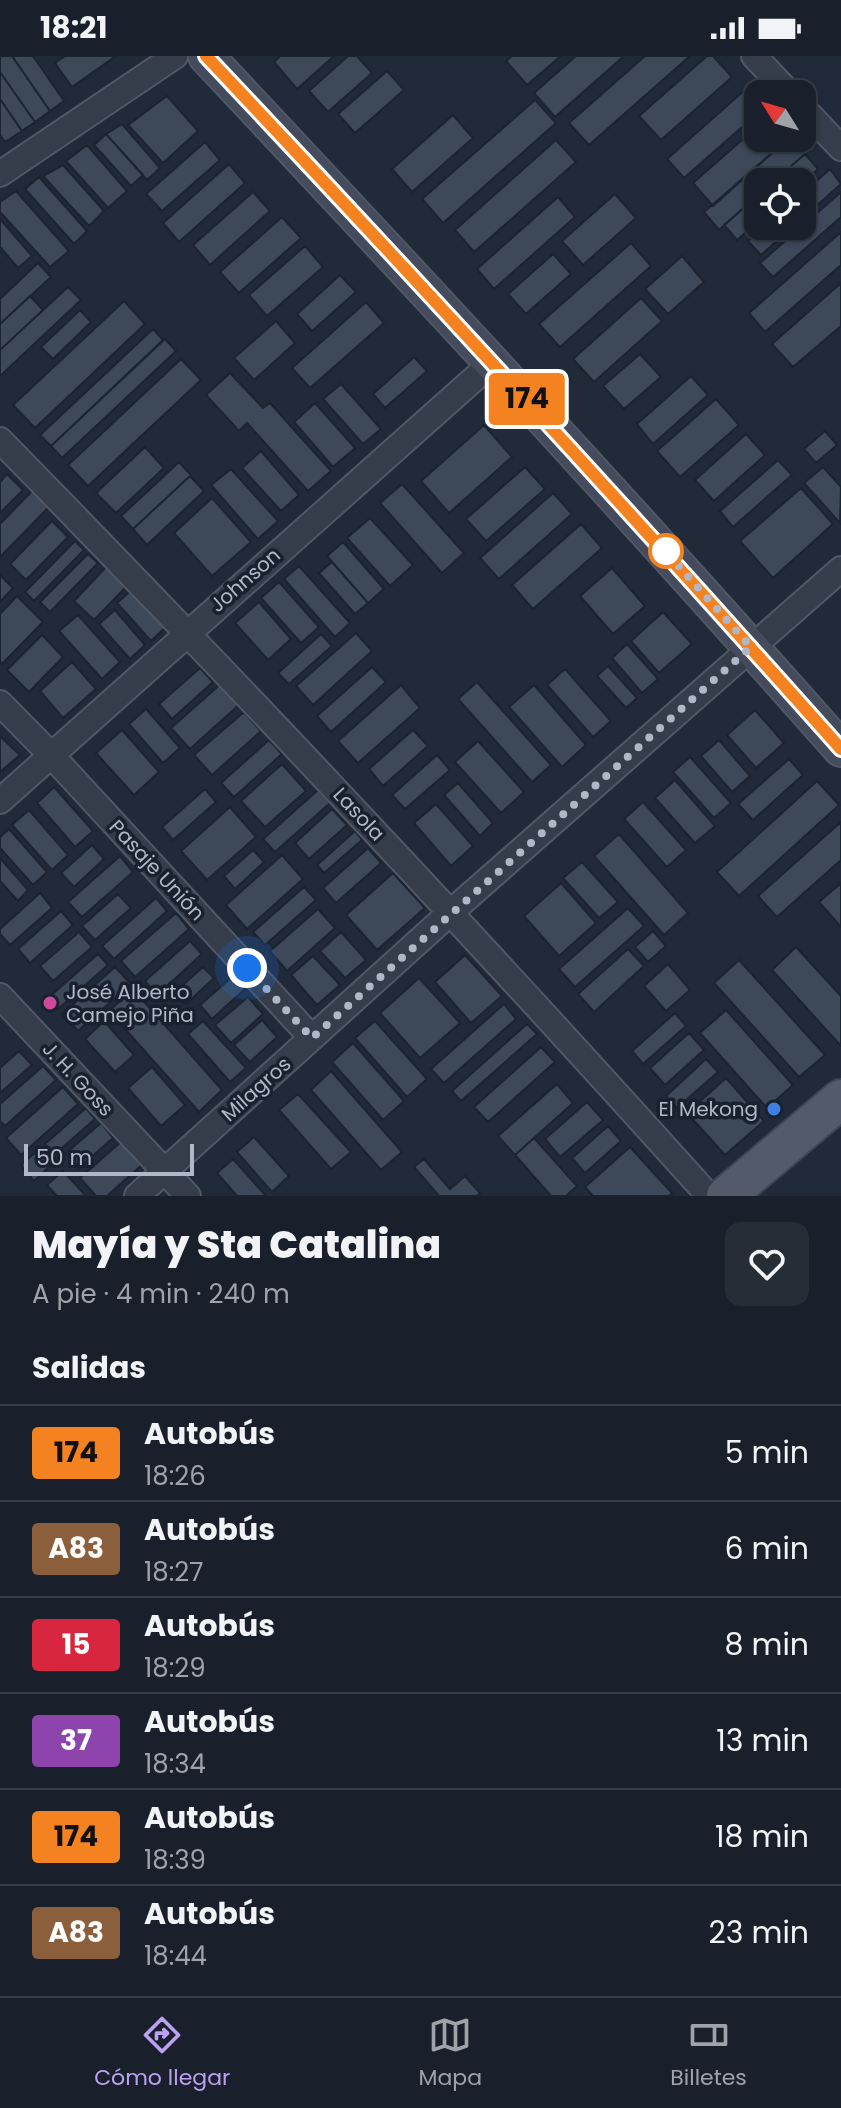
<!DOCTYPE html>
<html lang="es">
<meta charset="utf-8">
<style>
body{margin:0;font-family:Poppins,sans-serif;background:#262d37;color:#f1f3f6;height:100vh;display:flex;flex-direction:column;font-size:30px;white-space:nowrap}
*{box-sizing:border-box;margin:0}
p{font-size:26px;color:#9fa3a9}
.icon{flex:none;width:44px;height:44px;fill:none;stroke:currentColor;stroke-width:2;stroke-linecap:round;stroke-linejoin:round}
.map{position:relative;height:1140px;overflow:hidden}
.side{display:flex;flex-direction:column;background:#19202b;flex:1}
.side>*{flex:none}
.badge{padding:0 16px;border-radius:6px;font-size:28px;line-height:52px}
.needle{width:52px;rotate:307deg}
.controls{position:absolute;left:744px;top:24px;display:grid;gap:16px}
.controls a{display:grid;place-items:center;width:72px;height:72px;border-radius:16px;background:#19202b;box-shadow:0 2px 6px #0004,0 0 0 2px #373e47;font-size:40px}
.scale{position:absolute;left:24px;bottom:20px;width:170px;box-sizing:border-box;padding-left:8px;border:4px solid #b0b7c6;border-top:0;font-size:22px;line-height:28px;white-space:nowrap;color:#b0b7c6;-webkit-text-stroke:6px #1a212e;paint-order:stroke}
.you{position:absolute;width:40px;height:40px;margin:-20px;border:6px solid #fff;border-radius:50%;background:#1a73e8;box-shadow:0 0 0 12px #1a73e833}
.map>.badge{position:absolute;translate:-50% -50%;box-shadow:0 0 0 4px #fff}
h2{padding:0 32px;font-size:30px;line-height:72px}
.round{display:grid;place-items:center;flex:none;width:84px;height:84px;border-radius:16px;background:#262d37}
.summary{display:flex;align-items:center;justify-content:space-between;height:136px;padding:0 32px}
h1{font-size:38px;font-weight:800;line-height:60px}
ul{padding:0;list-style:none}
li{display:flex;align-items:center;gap:24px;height:96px;padding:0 32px;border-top:2px solid #373e47}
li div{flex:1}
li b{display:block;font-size:30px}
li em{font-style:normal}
li .badge{min-width:88px;font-weight:700;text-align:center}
.status{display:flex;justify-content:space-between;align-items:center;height:56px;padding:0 40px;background:#19202b;direction:ltr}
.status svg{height:22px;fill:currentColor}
.tabs{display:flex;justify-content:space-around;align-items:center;height:112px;border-top:2px solid #373e47;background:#19202b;font-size:22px;color:#9fa3a9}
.tabs a{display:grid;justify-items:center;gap:4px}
.tabs .current{color:#bca0f2}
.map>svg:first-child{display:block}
.building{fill:#3d4859;stroke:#1c2331;stroke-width:2}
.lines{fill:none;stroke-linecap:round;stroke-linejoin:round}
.minor-casing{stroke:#505765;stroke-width:28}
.secondary-casing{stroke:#505765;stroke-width:38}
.primary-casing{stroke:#3e4553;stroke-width:42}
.minor{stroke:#353c4a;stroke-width:24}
.secondary{stroke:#434b5d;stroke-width:34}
.primary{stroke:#535b6a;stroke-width:38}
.line-casing{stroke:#fff;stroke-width:18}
.line{stroke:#f58220;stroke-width:12}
.walk{stroke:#b0b7c6;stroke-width:8;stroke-dasharray:0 14.4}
.stop-dot{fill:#fff;stroke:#f58220;stroke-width:4}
.hotel-dot{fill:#d1479c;stroke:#1a212e;stroke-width:3}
.shop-dot{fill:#3f7fe0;stroke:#1a212e;stroke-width:3}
.labels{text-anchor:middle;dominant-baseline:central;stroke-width:7;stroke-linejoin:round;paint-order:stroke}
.street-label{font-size:20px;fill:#b0b7c6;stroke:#1a212e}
.poi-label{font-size:20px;fill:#b0b7c6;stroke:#1a212e;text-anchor:start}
</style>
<div class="status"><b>18:21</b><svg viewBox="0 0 49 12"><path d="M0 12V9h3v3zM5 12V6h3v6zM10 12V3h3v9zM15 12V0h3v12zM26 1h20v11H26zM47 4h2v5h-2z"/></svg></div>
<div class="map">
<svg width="841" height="1140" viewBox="0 0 841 1140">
<rect width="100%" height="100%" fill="#212a39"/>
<path class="building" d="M0,0H12L50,55L35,66L0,16Z
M12,0H33L64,45L50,55Z
M65,0H116L72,31L55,7Z
M280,0H334L297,33L274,6Z
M348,0H357L372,17L328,56L309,35Z
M512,0H561L527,29L506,5Z
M576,0H624L555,61L534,37Z
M645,0H690L589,89L569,67Z
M707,0H713L732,21L661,84L639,60Z
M387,15L404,34L355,77L338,58Z
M0,16L35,66L22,75L0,43Z
M747,32L758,45V57L684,122L667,103Z
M167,40L198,75L163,107L128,69Z
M0,43L22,75L5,86L0,79Z
M535,44L556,67L443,167L422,143Z
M453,59L473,82L412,136L392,113Z
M122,68L160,112L147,124L106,78Z
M758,70V82H789L713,150L693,127Z
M106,78L143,119L131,130L94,89Z
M789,82L805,98L773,126H758V139L719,174L704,156Z
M556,84L576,106L474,196L455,174Z
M205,86L220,104L162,155L146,138Z
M87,89L127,135L108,152L66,105Z
M805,98L818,113L802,127L773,126Z
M229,108L245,127L179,186L163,167Z
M63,109L104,155L89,170L43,120Z
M830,113L841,128L802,163V138Z
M39,121L87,175L74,188L25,133Z
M16,135L69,195L50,211L0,156V146Z
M253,136L270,155L210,209L193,189Z
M841,136V161L773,221L760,207Z
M615,138L636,162L583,209L562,185Z
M758,139V166L737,184L724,169Z
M558,141L575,161L494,233L477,213Z
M282,161L301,182L239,237L220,216Z
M0,163L32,200L18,212L0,191Z
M765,170H794L761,199L748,185Z
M841,176V209L765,276L749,257Z
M631,187L651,210L560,291L539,268Z
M305,190L323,211L267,260L249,239Z
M553,198L571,218L526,258L508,238Z
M682,200L704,226L668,258L645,233Z
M38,207L51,221L0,268V243Z
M340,219L356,236L312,275L297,258Z
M841,227V270L793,311L772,288Z
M68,231L81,244L0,320V294Z
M30,240L43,254L0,294V268Z
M641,242L662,265L594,326L573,303Z
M124,245L145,268L35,372L13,349Z
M366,246L384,267L310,332L292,312Z
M80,254L91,266L53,303L41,291Z
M276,265L295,287L254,324L234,302Z
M153,273L163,284L51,390L40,379Z
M165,283L176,295L62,402L51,390Z
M640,298L661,321L624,353L603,330Z
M414,301L427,315L385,352L373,338Z
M181,303L201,324L88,430L68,409Z
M230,317L263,352L270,347L331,415L308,435L247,367L239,375L206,339Z
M691,320L708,339L653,388L637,368Z
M341,328L381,373L363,388L323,343Z
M716,343L739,369L680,421L657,395Z
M315,347L355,392L333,411L294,366Z
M484,369L512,401L449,457L421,425Z
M825,375L837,389L816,407L804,393Z
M746,378L765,399L714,445L695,424Z
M145,391L164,412L116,457L96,437Z
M261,395L299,439L281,455L242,412Z
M778,404L792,419L733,471L720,455Z
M179,406L191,419L133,473L121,460Z
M525,411L545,433L486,485L466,463Z
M823,411L841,431L840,467L804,427Z
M231,413L278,465L258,483L211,429Z
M7,418L23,434L0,457V426Z
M190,420L204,435L147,489L133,473Z
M402,428L464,497L442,517L380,447Z
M801,432L833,468L773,522L740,485Z
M32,435L49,451L0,501V468Z
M553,437L572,458L499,523L480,502Z
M212,442L251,486L212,520L174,477Z
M370,462L413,509L390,530L347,482Z
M52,465L68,481L26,524L10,508Z
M581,468L602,492L533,553L512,529Z
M75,485L84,494L34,545L25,536Z
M343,486L384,533L368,547L327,500Z
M88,498L98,507L50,556L40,546Z
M332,506L368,547L355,558L319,517Z
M108,509L128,529L94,564L74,545Z
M299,510L350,567L335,581L284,523Z
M612,512L645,550L613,578L580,540Z
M0,519L13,532L0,546Z
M279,526L319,571L301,587L261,542Z
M136,530L169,568L151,585L117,547Z
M17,540L43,566L2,608L0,605V558Z
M259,546L291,583L268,604L235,567Z
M115,554L145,589L130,603L99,568Z
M663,556L692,588L659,617L631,585Z
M78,559L120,606L102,623L59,575Z
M356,577L372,595L313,649L296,630Z
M321,578L332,590L289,628L278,617Z
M42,579L63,601L29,636L7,614Z
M627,588L658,623L642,637L612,602Z
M72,606L96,633L63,662L40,635Z
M608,610L637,642L626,652L597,620Z
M372,611L386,626L331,676L317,660Z
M200,612L213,626L172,663L159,648Z
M565,613L611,665L593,681L547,629Z
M223,626L241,647L190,693L171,672Z
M477,626L551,709L532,726L458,643Z
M401,629L420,652L358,707L338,685Z
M534,629L586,689L562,711L509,651Z
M146,653L180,692L163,707L129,668Z
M755,654L784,687L756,712L727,679Z
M244,656L261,675L212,719L194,699Z
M122,674L159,716L134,739L96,697Z
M413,674L428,690L383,730L369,713Z
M0,680L20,699L0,716Z
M269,684L282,698L234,741L221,727Z
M719,684L750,720L732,736L701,700Z
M478,685L524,736L501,757L455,706Z
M437,699L450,714L405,753L392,739Z
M690,701L731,747L714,762L673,716Z
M789,703L803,719L753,764L738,748Z
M282,708L306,735L265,771L241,745Z
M675,724L715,770L695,787L655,742Z
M817,725L839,749L739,840L717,816Z
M458,727L493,767L480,780L444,739Z
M54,731L93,775L75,791L37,747Z
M205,733L216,746L173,784L162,771Z
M318,734L330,747L275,796L263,783Z
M643,746L686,794L667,811L624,763Z
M436,748L473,790L451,810L414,767Z
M230,751L256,781L207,824L181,795Z
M332,753L347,769L309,803L295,787Z
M29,754L68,799L52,814L12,769Z
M841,766V804L777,861L758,840Z
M9,773L47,816L33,829L0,792V781Z
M355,775L362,784L324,817L317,809Z
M619,778L688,857L664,879L594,800Z
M92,789L104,803L74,831L61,817Z
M368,792L381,807L336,847L323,832Z
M253,794L264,806L235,833L224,820Z
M282,799L303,823L247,873L226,849Z
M120,800L133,816L82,861L68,846Z
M0,802L28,834L18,845L0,825Z
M582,806L618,846L599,862L563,822Z
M393,817L425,852L377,894L346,859Z
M561,827L596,867L559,900L524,860Z
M841,827V871L819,846Z
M304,831L316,844L265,889L253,876Z
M40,837L52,852L10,889L0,878V873Z
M118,838L131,852L95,884L82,870Z
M156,842L167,855L114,903L102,890Z
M628,852L644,870L575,931L559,913Z
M318,853L335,872L287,915L270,895Z
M61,855L73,869L30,907L18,893Z
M176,857L189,873L135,921L121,905Z
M653,875L666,890L648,906L635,891Z
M79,876L92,891L53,925L40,910Z
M341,876L366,904L345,922L320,895Z
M190,885L202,898L157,939L145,925Z
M796,891L841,940V990L772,914Z
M628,893L644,910L594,956L578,938Z
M98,898L108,909L58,953L48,942Z
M465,899L502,940L471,967L435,926Z
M313,900L340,929L317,949L291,919Z
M739,904L825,999L799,1021L714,927Z
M668,908L690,934L666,955L644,930Z
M115,911L131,928L78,975L62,958Z
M203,911L214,922L186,948L175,936Z
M233,920L245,933L212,963L200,949Z
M419,922L460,967L420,1002L380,957Z
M133,933L222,1034L199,1056L109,955Z
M248,941L263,958L231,987L215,969Z
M504,948L516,963L444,1027L431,1013Z
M726,954L793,1029L767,1052L700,977Z
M675,957L686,970L643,1008L632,995Z
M262,964L277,981L250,1006L234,989Z
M104,965L134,999L115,1016L85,983Z
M203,965L246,1012L230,1026L188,978Z
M375,965L427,1023L407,1041L355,982Z
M527,968L537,978L461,1045L452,1035Z
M689,977L704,994L665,1029L650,1012Z
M353,987L404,1045L383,1064L332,1006Z
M541,991L555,1006L488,1066L474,1051Z
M19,995L32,1009L0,1037V1012Z
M706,1003L718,1016L677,1052L666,1040Z
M43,1010L56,1024L5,1070L0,1065V1048Z
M152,1011L185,1049L161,1070L128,1032Z
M331,1015L402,1096L381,1114L311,1034Z
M726,1022L764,1065L725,1099L687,1057Z
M557,1028L573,1047L515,1099L498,1080Z
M63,1031L78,1048L21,1099L6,1082Z
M298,1038L351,1096L331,1113L279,1054Z
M587,1046L603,1064L560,1101L545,1083Z
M86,1052L95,1063L54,1099L45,1088Z
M101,1067L113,1082L79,1112L66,1097Z
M608,1070L621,1085L585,1117L572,1102Z
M254,1081L289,1120L272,1136L237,1096Z
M534,1082L577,1130L566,1140H551L515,1099Z
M123,1084L144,1107L107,1140H96L80,1122Z
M630,1091L672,1137L669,1140H593L585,1131Z
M38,1094L51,1109L34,1125L21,1109Z
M233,1103L266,1140H237L217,1117Z
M424,1103L450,1133L465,1120L480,1137L477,1140H439L414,1111Z
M63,1115L86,1140H57L47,1129Z"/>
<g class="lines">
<g class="minor-casing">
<path id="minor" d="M754,0L790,38
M802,51L841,92
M0,118L175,0
M0,384C242,631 478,883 709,1140
M0,647L52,700L312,982
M0,745L493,306
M0,940L188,1140
M137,1140L451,856L841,513"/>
</g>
<g class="secondary-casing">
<path id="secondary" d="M206,0C421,229 634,458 841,693"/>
</g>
<g class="primary-casing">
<path id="primary" d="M726,1140L841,1043"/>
</g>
<use href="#minor" class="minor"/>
<use href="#secondary" class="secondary"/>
<use href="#primary" class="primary"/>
</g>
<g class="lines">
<g class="line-casing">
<path id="line" d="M206,0C421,228 633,459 841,693"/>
</g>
<use href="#line" class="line"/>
<path class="walk" d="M247,912L312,982L751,591L660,489L666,495"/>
</g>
<circle class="stop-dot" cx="666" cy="495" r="16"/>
<circle class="hotel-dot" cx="50" cy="947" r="8"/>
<circle class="shop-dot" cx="774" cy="1053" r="8"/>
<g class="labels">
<g class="street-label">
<text transform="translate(245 524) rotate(-41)">Johnson</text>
<text transform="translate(359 758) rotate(47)">Lasola</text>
<text transform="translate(157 814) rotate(47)">Pasaje Unión</text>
<text transform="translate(78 1023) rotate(47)">J. H. Goss</text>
<text transform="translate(256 1033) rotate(-42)">Milagros</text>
</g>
<g class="poi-label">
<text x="66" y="936">José Alberto<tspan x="66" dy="23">Camejo Piña</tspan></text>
<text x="758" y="1053" text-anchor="end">El Mekong</text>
</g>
</g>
</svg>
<div class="controls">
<a><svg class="needle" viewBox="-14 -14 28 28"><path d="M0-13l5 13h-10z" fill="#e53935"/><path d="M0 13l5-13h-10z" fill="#9fa3a9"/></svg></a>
<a><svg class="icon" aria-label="locate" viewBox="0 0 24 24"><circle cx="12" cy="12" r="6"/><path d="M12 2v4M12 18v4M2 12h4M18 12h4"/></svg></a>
</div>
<div class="scale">50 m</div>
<div class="you" style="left:247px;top:912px"></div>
<b class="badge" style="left:527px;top:343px;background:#f58220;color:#111">174</b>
</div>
<section class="side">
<div class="summary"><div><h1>Mayía y Sta Catalina</h1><p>A pie · 4 min · 240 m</p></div><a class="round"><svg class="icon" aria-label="heart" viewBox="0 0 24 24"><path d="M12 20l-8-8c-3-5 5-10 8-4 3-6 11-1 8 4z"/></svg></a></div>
<h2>Salidas</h2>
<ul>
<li><span class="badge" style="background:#f58220;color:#111">174</span><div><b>Autobús</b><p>18:26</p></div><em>5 min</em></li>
<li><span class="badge" style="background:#8b5e3c;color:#fff">A83</span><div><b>Autobús</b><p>18:27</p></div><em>6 min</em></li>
<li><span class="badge" style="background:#d7263d;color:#fff">15</span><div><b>Autobús</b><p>18:29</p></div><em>8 min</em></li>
<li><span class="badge" style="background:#8e44ad;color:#fff">37</span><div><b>Autobús</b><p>18:34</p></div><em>13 min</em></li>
<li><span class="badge" style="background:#f58220;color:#111">174</span><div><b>Autobús</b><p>18:39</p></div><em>18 min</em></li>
<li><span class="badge" style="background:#8b5e3c;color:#fff">A83</span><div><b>Autobús</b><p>18:44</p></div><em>23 min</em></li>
</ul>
</section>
<nav class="tabs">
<a class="current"><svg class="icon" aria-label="directions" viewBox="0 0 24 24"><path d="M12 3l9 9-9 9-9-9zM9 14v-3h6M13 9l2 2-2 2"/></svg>Cómo llegar</a>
<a><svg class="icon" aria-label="map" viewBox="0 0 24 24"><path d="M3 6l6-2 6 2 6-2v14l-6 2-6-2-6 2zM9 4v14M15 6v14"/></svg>Mapa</a>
<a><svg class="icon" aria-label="tickets" viewBox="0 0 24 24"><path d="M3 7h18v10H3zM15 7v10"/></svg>Billetes</a>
</nav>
